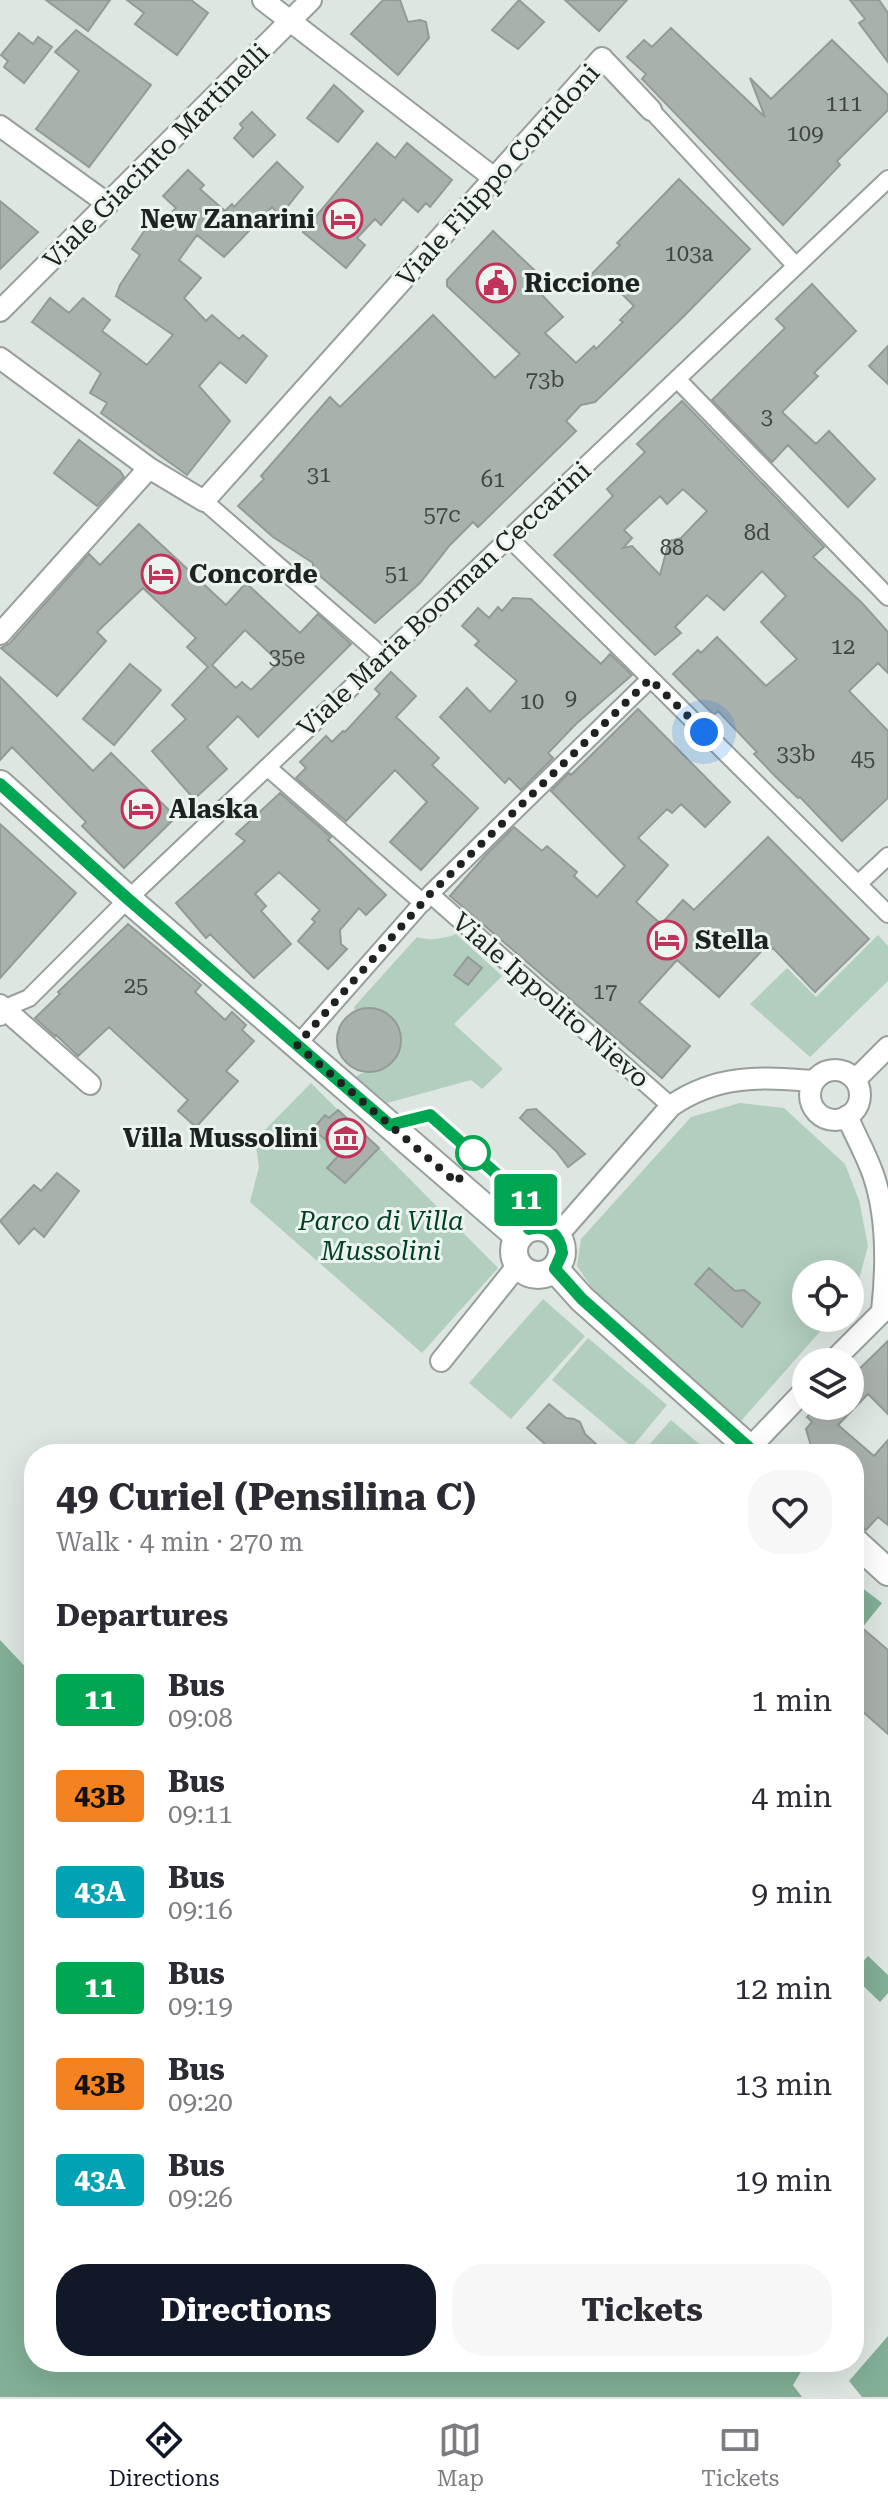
<!DOCTYPE html>
<meta charset="utf-8">
<style>
body{margin:0;font-family:"Roboto Serif",serif;background:#f7f7f7;color:#2b2b33;height:100vh;display:flex;flex-direction:column;font-size:30px;white-space:nowrap}
*{box-sizing:border-box;margin:0}
p{font-size:26px;color:#7c7c81}
.icon{flex:none;width:44px;height:44px;fill:none;stroke:currentColor;stroke-width:2;stroke-linecap:round;stroke-linejoin:round}
.map{position:relative;flex:1;overflow:hidden}
.sheet{position:absolute;left:24px;top:1444px;width:840px;height:928px;display:flex;flex-direction:column;background:#fff;border-radius:32px;box-shadow:0 8px 32px #0002}
.sheet>*{flex:none}
.badge{padding:0 16px;border-radius:6px;font-size:28px;line-height:52px}
.fabs{position:absolute;left:792px;top:1260px;display:grid;gap:16px}
.fabs a{display:grid;place-items:center;width:72px;height:72px;border-radius:50%;background:#fff;box-shadow:0 8px 32px #0002;font-size:40px}
.you{position:absolute;width:40px;height:40px;margin:-20px;border:6px solid #fff;border-radius:50%;background:#1a73e8;box-shadow:0 0 0 12px #1a73e833}
.map>.badge{position:absolute;translate:-50% -50%;box-shadow:0 0 0 4px #fff}
h2{padding:0 32px;font-size:30px;line-height:72px}
.round{display:grid;place-items:center;flex:none;width:84px;height:84px;border-radius:32px;background:#f7f7f7}
.head{display:flex;align-items:center;justify-content:space-between;height:136px;padding:0 32px}
h1{font-size:38px;font-weight:700;line-height:60px}
.button{display:flex;gap:16px;margin-top:auto;padding:16px 32px}
.button a{flex:1;height:92px;border-radius:32px;background:#111827;color:#fff;font-size:32px;font-weight:700;line-height:92px;text-align:center}
.button a+a{background:#f7f7f7;color:#2b2b33}
ul{padding:0;list-style:none}
li{display:flex;align-items:center;gap:24px;height:96px;padding:0 32px}
li div{flex:1}
li b{display:block;font-size:30px}
li em{font-style:normal}
li .badge{min-width:88px;font-weight:700;text-align:center}
.tab-bar{display:flex;justify-content:space-around;align-items:center;height:112px;border-top:2px solid #e1e1e2;background:#fff;font-size:22px;color:#7c7c81}
.tab-bar a{display:grid;justify-items:center;gap:4px}
.tab-bar .current{color:#111827}
.map>svg:first-child{display:block}
.green{fill:#b2cebe}
.water{fill:#82af96}
.building{fill:#a9b1ac;stroke:#929b96;stroke-width:2;fill-rule:evenodd}
.lines{fill:none;stroke-linecap:round;stroke-linejoin:round}
.pedestrian-casing{stroke:#979f9a;stroke-width:20}
.minor-casing{stroke:#979f9a;stroke-width:24}
.tertiary-casing{stroke:#979f9a;stroke-width:30}
.pedestrian{stroke:#fff;stroke-width:16}
.minor{stroke:#fff;stroke-width:20}
.tertiary{stroke:#fff;stroke-width:26}
.line-casing{stroke:#fff;stroke-width:18}
.line{stroke:#00a651;stroke-width:12}
.walk{stroke:#1e2220;stroke-width:8;stroke-dasharray:0 14.4}
.stop-dot{fill:#fff;stroke:#00a651;stroke-width:4}
.labels{text-anchor:middle;dominant-baseline:central;stroke-width:6;stroke-linejoin:round;paint-order:stroke}
.number-label{font-size:22px;fill:#414643}
.street-label{font-size:26px;fill:#1e2220;stroke:#ebf4ee}
.poi-label{font-size:26px;font-weight:bold;fill:#1e2220;stroke:#ebf4ee;text-anchor:start}
.park-label{font-size:26px;font-style:italic;fill:#003e26;stroke:#ebf4ee}
</style>
<div class="map">
<svg width="888" height="2397" viewBox="0 0 888 2397">
<rect width="100%" height="100%" fill="#dde6e1"/>
<path class="green" d="M456,934L502,976L454,1024L503,1069L482,1089L471,1080L387,1103L356,1077C366,1068 380,1073 391,1063C418,1037 390,1001 355,1010L354,1007L417,937C428,941 444,939 456,934Z
M878,935L888,946V981L810,1057L750,1004L787,968L816,997Z
M311,1083L338,1110L314,1128L341,1153L328,1167L345,1182L379,1148L498,1268L422,1353L250,1202L259,1167L255,1140Z
M740,1103L784,1108L845,1164L859,1200L868,1246L856,1290L850,1297V1274H806V1318H832L741,1421L592,1288L577,1266L581,1239L691,1117Z
M543,1299L585,1336L511,1419L469,1383Z
M588,1338L667,1405L632,1447L552,1380Z
M671,1420L711,1454H641Z"/>
<path class="water" d="M861,1587L882,1603L862,1628L854,1622V1596Z
M0,1640L34,1676V2362H807L793,2385L802,2397H0Z
M868,1956L888,1975V1993L880,2002L854,1977V1972Z
M888,2336V2397H862L849,2381Z"/>
<path class="building" d="M46,0H110L88,31Z
M127,0H191L208,13L177,55L135,24L144,13Z
M383,0H400L408,22L420,20L426,22L429,38L398,75L351,34Z
M519,0L544,22L518,49L492,30Z
M565,0H627L599,31Z
M850,0H879L888,13V62L859,23L865,19Z
M671,28L765,117L750,78L771,99L832,40L888,95V110L837,161L840,165L783,225L642,79L646,74L627,57L644,40L652,47Z
M76,30L151,85L89,167L36,129L79,71L55,52Z
M19,33L33,44L38,37L52,47L24,83L4,67L8,61L1,55Z
M334,85L363,111L338,142L307,118Z
M252,112L275,135L253,157L234,138L243,128L240,124Z
M377,143L395,158L407,143L452,180L430,207L426,203L418,212L403,199L381,225L375,219L357,238L365,245L346,268L303,232Z
M277,162L303,187L280,216L272,207L224,257L197,235L179,260L201,278L184,298L206,321L212,315L239,339L243,335L267,356L246,383L220,362L199,386L230,421L187,475L101,413L107,403L90,393L101,373L32,322L50,298L69,313L83,298L110,320L102,331L147,365L173,335L116,296L120,285L140,255L132,249L149,224L156,228L176,208L163,196L188,170L204,185L200,189L225,211L232,204L234,207Z
M679,179L750,249L684,316L595,402L581,405L566,421L576,431L478,527L473,522L450,545L420,583L375,623L313,570V563L273,537L238,506L264,479L261,476L330,397L340,407L433,315L495,378L520,354L447,286V280L493,231L548,283L539,292L563,317L545,333L576,363L594,346L596,349L623,322L620,320L634,306L608,280L596,292L584,282L620,245L617,243Z
M0,201L38,232L0,269Z
M812,284L856,331L814,373L818,376L782,412L816,444L829,431L875,479L848,507L788,445L772,462L712,400L785,328L776,319Z
M888,346V384L869,366Z
M682,401L824,547L813,557L862,603L888,632V673L878,663L849,691L888,731V798L842,841L800,797L798,798L775,776L754,754L757,752L718,711L714,715L673,674L698,650L701,653L717,637L766,686L797,659L761,622L786,596L762,571L724,610L707,595L675,627L681,633L655,655L554,555L613,496L607,489L645,452L637,444ZM683,489L707,511L681,538L669,541L660,575L632,546L623,548L632,538L624,530L660,496L667,504Z
M79,440L120,471L124,477L97,506L54,473Z
M139,524L226,605L246,583L300,633L318,614L351,644L258,737L238,716L207,747L227,769L194,799L152,751L186,719L172,705L208,667L187,647L196,638L143,588L97,632L106,641L57,696L1,648L10,643L89,554L100,565ZM245,630L279,662L251,690L242,682L236,688L212,665Z
M513,598L531,599L601,664L610,654L632,675L577,723L548,753L553,758L521,790L509,778L505,783L440,717L467,688L490,712L517,681L475,645L479,641L462,626L478,608L489,618L498,607L502,611Z
M130,664L161,690L114,745L83,719Z
M391,672L416,696L396,717L439,758L432,765L478,808L421,870L390,842L427,802L395,770L346,821L296,778L306,768L300,762L326,736L332,742L343,731L345,732L380,694L375,689Z
M0,677L93,771L111,753L176,817L124,868L82,826L86,822L12,747L0,760Z
M638,709L730,802L705,827L681,804L672,813L667,809L638,838L668,865L636,902L661,924L683,900L694,910L768,837L869,939L815,992L773,948L771,950L766,946L719,997L677,960L639,1002L690,1046L662,1078L450,896L485,856L514,827L542,851L547,846L577,872L574,876L597,897L625,866L551,791L569,773L571,775Z
M280,793L331,837L328,840L386,895L366,915L359,908L340,930L341,944L347,949L328,969L298,941L315,922L312,919L320,910L279,872L255,894L266,906L261,911L291,944L254,978L210,934L206,938L176,903L245,841L236,834Z
M0,824L76,893L0,978Z
M128,924L201,985L195,992L225,1020L232,1012L246,1025L242,1030L254,1041L226,1071L238,1081L196,1127L178,1111L188,1100L109,1027L78,1056L56,1035L55,1036L35,1018L60,994L58,992Z
M468,957L482,968L468,985L454,975Z
M337 1040a32 32 0 1 1 64 0a32 32 0 1 1-64 0Z
M536,1109L585,1154L568,1167L556,1151L520,1118L527,1110Z
M338,1110L379,1148L345,1183L327,1168L341,1153L313,1129L325,1115L329,1118Z
M57,1173L79,1191L44,1237L34,1228L19,1244L0,1221L34,1185L41,1191Z
M709,1268L735,1291L744,1290L760,1303L742,1327L695,1284Z
M888,1341V1414L868,1394L838,1425L874,1456L888,1440V1525L878,1517L866,1530L854,1519V1454H820L811,1446L806,1429L812,1422L807,1417L817,1406H850V1378Z
M549,1404L566,1418L574,1419L580,1422L585,1434L607,1454H546L545,1444L527,1428Z
M854,1621L888,1650V1734L854,1704Z"/>
<g class="lines">
<g class="pedestrian-casing">
<path id="pedestrian" d="M651,110L796,266
M677,379L888,597
M204,501L383,657
M509,538L888,914
M267,767L423,903
M858,884L888,856
M430,894L671,1106
M0,1017L10,1006L29,998L128,899L888,179
M297,1045L430,894L650,679"/>
</g>
<g class="minor-casing">
<path id="minor" d="M263,0L494,178
M0,126L108,204
M0,311L311,0
M0,358L149,468L204,501L602,58L651,110
M0,634L149,468
M0,1005L90,1084
M810 1095a25 25 0 1 1 50 0a25 25 0 1 1-50 0Z
M855,1080L888,1047
M847,1116C855,1135 866,1154 873,1174C888,1217 887,1266 882,1311
M557,1236L671,1106C717,1074 761,1077 814,1081
M441,1361L518,1265
M832,1362L888,1306
M744,1454L806,1389"/>
</g>
<g class="tertiary-casing">
<path id="tertiary" d="M0,784L128,899L519,1237
M514 1251a24 24 0 1 1 48 0a24 24 0 1 1-48 0Z
M555,1269L582,1299L756,1454
M854,1541L888,1572"/>
</g>
<use href="#pedestrian" class="pedestrian"/>
<use href="#minor" class="minor"/>
<use href="#tertiary" class="tertiary"/>
</g>
<g class="lines">
<g class="line-casing">
<path id="line" d="M0,784L128,899L390,1125L430,1115L527,1201L529,1229C547,1224 560,1234 562,1253L555,1269L582,1299L756,1454"/>
</g>
<use href="#line" class="line"/>
<path class="walk" d="M473,1153L457,1183L297,1045L430,894L650,679L704,732"/>
</g>
<defs>
<g id="hotel-ring" transform="scale(2)"><circle r="9.5" fill="#ebf4ee" stroke="#c2335a" stroke-width="1.5"/><path d="M-6-4.5h1.5V1H6V5H4.5V3h-9V5H-6ZM-4 0a1.8 1.8 0 1 1 3.6 0ZM.5 0V-2.5h3Q6-2.5 6 0Z" fill="#c2335a"/></g>
<g id="civic-ring" transform="scale(2)"><circle r="9.5" fill="#ebf4ee" stroke="#c2335a" stroke-width="1.5"/><path d="M-.6-6.5H3V-4.5H.6V-3L4-1V1h2V6H-6V1h2V-1L-.6-3ZM-1.2 2.5V6h2.4V2.5Z" fill="#c2335a"/></g>
<g id="museum-ring" transform="scale(2)"><circle r="9.5" fill="#ebf4ee" stroke="#c2335a" stroke-width="1.5"/><path d="M0-6L6-3V-2H-6V-3ZM-5-1h2V3h-2ZM-1-1h2V3h-2ZM3-1h2V3H3ZM-6 4H6V6H-6Z" fill="#c2335a"/></g>
</defs>
<g fill-rule="evenodd">
<use href="#hotel-ring" x="343" y="219"/>
<use href="#civic-ring" x="496" y="283"/>
<use href="#hotel-ring" x="161" y="574"/>
<use href="#hotel-ring" x="141" y="809"/>
<use href="#hotel-ring" x="667" y="940"/>
<use href="#museum-ring" x="346" y="1138"/>
</g>
<circle class="stop-dot" cx="473" cy="1153" r="16"/>
<g class="labels">
<g class="number-label">
<text x="844" y="103">111</text>
<text x="805" y="133">109</text>
<text x="689" y="253">103a</text>
<text x="545" y="379">73b</text>
<text x="767" y="416">3</text>
<text x="319" y="474">31</text>
<text x="493" y="479">61</text>
<text x="442" y="514">57c</text>
<text x="757" y="532">8d</text>
<text x="672" y="547">88</text>
<text x="397" y="573">51</text>
<text x="843" y="646">12</text>
<text x="287" y="656">35e</text>
<text x="571" y="697">9</text>
<text x="532" y="701">10</text>
<text x="796" y="753">33b</text>
<text x="863" y="758">45</text>
<text x="136" y="985">25</text>
<text x="605" y="991">17</text>
</g>
<g class="street-label">
<text transform="translate(156 156) rotate(-45)">Viale Giacinto Martinelli</text>
<text transform="translate(498 175) rotate(-48)">Viale Filippo Corridoni</text>
<text transform="translate(444 599) rotate(-43)">Viale Maria Boorman Ceccarini</text>
<text transform="translate(551 1000) rotate(41)">Viale Ippolito Nievo</text>
</g>
<g class="poi-label">
<text x="315" y="219" text-anchor="end">New Zanarini</text>
<text x="524" y="283">Riccione</text>
<text x="189" y="574">Concorde</text>
<text x="169" y="809">Alaska</text>
<text x="695" y="940">Stella</text>
<text x="318" y="1138" text-anchor="end">Villa Mussolini</text>
</g>
<g class="park-label">
<text x="381" y="1221">Parco di Villa<tspan x="381" dy="30">Mussolini</tspan></text>
</g>
</g>
</svg>
<div class="fabs">
<a><svg class="icon" aria-label="locate" viewBox="0 0 24 24"><circle cx="12" cy="12" r="6"/><path d="M12 2v4M12 18v4M2 12h4M18 12h4"/></svg></a>
<a><svg class="icon" aria-label="layers" viewBox="0 0 24 24"><path d="M12 4l9 5-9 5-9-5zM3 14l9 5 9-5"/></svg></a>
</div>
<div class="you" style="left:704px;top:732px"></div>
<b class="badge" style="left:526px;top:1200px;background:#00a651;color:#fff">11</b>
<section class="sheet">
<div class="head"><div><h1>49 Curiel (Pensilina C)</h1><p>Walk · 4 min · 270 m</p></div><a class="round"><svg class="icon" aria-label="heart" viewBox="0 0 24 24"><path d="M12 20l-8-8c-3-5 5-10 8-4 3-6 11-1 8 4z"/></svg></a></div>
<h2>Departures</h2>
<ul>
<li><span class="badge" style="background:#00a651;color:#fff">11</span><div><b>Bus</b><p>09:08</p></div><em>1 min</em></li>
<li><span class="badge" style="background:#f58220;color:#111">43B</span><div><b>Bus</b><p>09:11</p></div><em>4 min</em></li>
<li><span class="badge" style="background:#00a3b4;color:#fff">43A</span><div><b>Bus</b><p>09:16</p></div><em>9 min</em></li>
<li><span class="badge" style="background:#00a651;color:#fff">11</span><div><b>Bus</b><p>09:19</p></div><em>12 min</em></li>
<li><span class="badge" style="background:#f58220;color:#111">43B</span><div><b>Bus</b><p>09:20</p></div><em>13 min</em></li>
<li><span class="badge" style="background:#00a3b4;color:#fff">43A</span><div><b>Bus</b><p>09:26</p></div><em>19 min</em></li>
</ul>
<div class="button"><a>Directions</a><a>Tickets</a></div>
</section>
</div>
<nav class="tab-bar">
<a class="current"><svg class="icon" aria-label="directions" viewBox="0 0 24 24"><path d="M12 3l9 9-9 9-9-9zM9 14v-3h6M13 9l2 2-2 2"/></svg>Directions</a>
<a><svg class="icon" aria-label="map" viewBox="0 0 24 24"><path d="M3 6l6-2 6 2 6-2v14l-6 2-6-2-6 2zM9 4v14M15 6v14"/></svg>Map</a>
<a><svg class="icon" aria-label="tickets" viewBox="0 0 24 24"><path d="M3 7h18v10H3zM15 7v10"/></svg>Tickets</a>
</nav>
